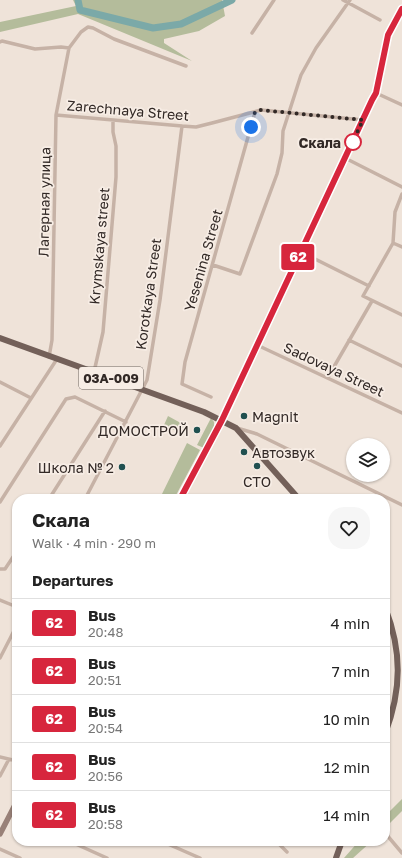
<!DOCTYPE html>
<meta charset="utf-8">
<style>
body{margin:0;font-family:"Golos Text",sans-serif;background:#f6f6f6;color:#222;height:100vh;display:flex;flex-direction:column;font-size:15px;white-space:nowrap}
*{box-sizing:border-box;margin:0}
p{font-size:13px;color:#767676}
.icon{flex:none;width:22px;height:22px;fill:none;stroke:currentColor;stroke-width:2;stroke-linecap:round;stroke-linejoin:round}
.map{position:relative;flex:1;overflow:hidden}
.side{position:absolute;left:12px;top:494px;width:378px;height:352px;display:flex;flex-direction:column;background:#fff;border-radius:16px;box-shadow:0 1px 3px #0004}
.side>*{flex:none}
.badge{padding:0 8px;border-radius:3px;font-size:14px;line-height:26px}
.controls{position:absolute;left:346px;top:438px;display:grid;gap:8px}
.controls a{display:grid;place-items:center;width:44px;height:44px;border-radius:50%;background:#fff;box-shadow:0 1px 3px #0004;font-size:20px}
.you{position:absolute;width:20px;height:20px;margin:-10px;border:3px solid #fff;border-radius:50%;background:#1a73e8;box-shadow:0 0 0 6px #1a73e833}
.map>.badge{position:absolute;translate:-50% -50%;box-shadow:0 0 0 2px #fff}
h2{padding:0 20px;font-size:15px;line-height:36px}
.round{display:grid;place-items:center;flex:none;width:42px;height:42px;border-radius:16px;background:#f6f6f6}
.headline{display:flex;align-items:center;justify-content:space-between;height:68px;padding:0 20px}
h1{font-size:19px;font-weight:700;line-height:30px}
ul{padding:0;list-style:none}
li{display:flex;align-items:center;gap:12px;height:48px;padding:0 20px;border-top:1px solid #e0e0e0}
li div{flex:1}
li b{display:block;font-size:15px}
li em{font-style:normal}
li .badge{min-width:44px;font-weight:700;text-align:center}
.map>svg:first-child{display:block}
.green{fill:#b4bc9b}
.lines{fill:none;stroke-linecap:round;stroke-linejoin:round}
.river{stroke:#7ba9a8;stroke-width:7}
.minor{stroke:#c6b2a6;stroke-width:3.5}
.secondary{stroke:#998178;stroke-width:5.5}
.primary{stroke:#736059;stroke-width:6}
.line-casing{stroke:#fff;stroke-width:9}
.line{stroke:#d7263d;stroke-width:6}
.walk{stroke:#322926;stroke-width:4;stroke-dasharray:0 7.2}
.stop-dot{fill:#fff;stroke:#d7263d;stroke-width:2}
.poi-dot{fill:#205050;stroke:#f7ede5;stroke-width:1.5}
.labels{text-anchor:middle;dominant-baseline:central;stroke-width:3.5;stroke-linejoin:round;paint-order:stroke}
.shield{fill:#f7ede5;stroke:#6d645f;stroke-width:1}
.shield-label{font-size:13px;font-weight:bold;fill:#322926}
.street-label{font-size:14px;fill:#322926;stroke:#f7ede5}
.stop-label{font-size:14px;font-weight:bold;fill:#322926;stroke:#f7ede5;text-anchor:end}
.poi-label{font-size:14px;fill:#322926;stroke:#f7ede5;text-anchor:start}
</style>
<div class="map">
<svg width="402" height="858" viewBox="0 0 402 858">
<rect width="100%" height="100%" fill="#efe3d9"/>
<path class="green" d="M73,0H222L225,16L199,31L164,39V43L192,61L78,14L0,32V22L76,6Z
M168,416L188,427L184,435L164,425Z
M211,418L214,422V428L204,448L197,445Z
M187,443L200,450L174,499H166L161,496Z
M402,799V811L385,828V816Z
M359,841H372L353,858H344Z"/>
<g class="lines">
<path class="river" d="M78,0L80,10L153,28L181,24L232,0"/>
<path class="minor" d="M343,0L380,20
M252,33L274,0
M0,42L2,41L35,49L61,47L69,48
M376,93L402,105
M56,115L182,126L196,127L212,123L261,110L363,120
M345,158L402,187
M402,194L395,212L393,243L363,296L402,315
M393,243L402,247
M301,252L369,286
M213,265L240,274L277,174L282,153L283,131L301,75L316,48L350,0
M349,340L402,366
M257,345L402,413
M49,357L52,340L56,115L69,48L81,32L88,27L93,28L114,39L186,66
M94,372L103,332L116,177V146L113,132V121
M328,377L372,301
M0,382L31,398
M211,397L182,384L185,362L255,112
M222,420L376,93L388,35L402,9
M237,428L257,434L402,505
M0,446L57,359
M49,499L105,411
M85,499L147,380L160,300L182,126
M0,502L66,399L75,397L126,422
M0,569H5L17,551
M0,600L17,607
M0,658L17,625
M0,757L17,761
M0,776L9,759
M386,834L402,853
M69,841L107,858
M161,841L200,858
M276,841L287,852
M0,849L20,858"/>
<path class="secondary" d="M180,499L222,420
M0,834L17,801"/>
<path class="primary" d="M0,338L204,412L236,428L299,499
M385,607C402,651 402,689 385,734
M336,858L342,841"/>
</g>
<g class="lines">
<g class="line-casing">
<path id="line" d="M180,499L222,420L372,100L376,93L388,35L402,9"/>
</g>
<use href="#line" class="line"/>
<path class="walk" d="M251,127L255,112L261,110L363,120L350,147L353,142"/>
</g>
<circle class="stop-dot" cx="353" cy="142" r="8"/>
<g class="poi-dot">
<circle cx="244" cy="416" r="4"/>
<circle cx="197" cy="430" r="4"/>
<circle cx="244" cy="452" r="4"/>
<circle cx="257" cy="466" r="4"/>
<circle cx="122" cy="467" r="4"/>
</g>
<g class="labels">
<rect class="shield" x="79" y="367" width="64" height="22" rx="3"/>
<g class="shield-label">
<text x="111" y="378">03А-009</text>
</g>
<g class="street-label">
<text transform="translate(128 110) rotate(5)">Zarechnaya Street</text>
<text transform="translate(44 202) rotate(-89)">Лагерная улица</text>
<text transform="translate(99 246) rotate(-85)">Krymskaya street</text>
<text transform="translate(203 260) rotate(-74)">Yesenina Street</text>
<text transform="translate(148 294) rotate(-82)">Korotkaya Street</text>
<text transform="translate(334 369) rotate(25)">Sadovaya Street</text>
</g>
<g class="stop-label">
<text x="341" y="142">Скала</text>
</g>
<g class="poi-label">
<text x="252" y="416">Magnit</text>
<text x="189" y="430" text-anchor="end">ДОМОСТРОЙ</text>
<text x="252" y="452">Автозвук</text>
<text x="114" y="467" text-anchor="end">Школа № 2</text>
<text x="257" y="481" text-anchor="middle">СТО</text>
</g>
</g>
</svg>
<div class="controls">
<a><svg class="icon" aria-label="layers" viewBox="0 0 24 24"><path d="M12 4l9 5-9 5-9-5zM3 14l9 5 9-5"/></svg></a>
</div>
<div class="you" style="left:251px;top:127px"></div>
<b class="badge" style="left:298px;top:257px;background:#d7263d;color:#fff">62</b>
<section class="side">
<div class="headline"><div><h1>Скала</h1><p>Walk · 4 min · 290 m</p></div><a class="round"><svg class="icon" aria-label="heart" viewBox="0 0 24 24"><path d="M12 20l-8-8c-3-5 5-10 8-4 3-6 11-1 8 4z"/></svg></a></div>
<h2>Departures</h2>
<ul>
<li><span class="badge" style="background:#d7263d;color:#fff">62</span><div><b>Bus</b><p>20:48</p></div><em>4 min</em></li>
<li><span class="badge" style="background:#d7263d;color:#fff">62</span><div><b>Bus</b><p>20:51</p></div><em>7 min</em></li>
<li><span class="badge" style="background:#d7263d;color:#fff">62</span><div><b>Bus</b><p>20:54</p></div><em>10 min</em></li>
<li><span class="badge" style="background:#d7263d;color:#fff">62</span><div><b>Bus</b><p>20:56</p></div><em>12 min</em></li>
<li><span class="badge" style="background:#d7263d;color:#fff">62</span><div><b>Bus</b><p>20:58</p></div><em>14 min</em></li>
</ul>
</section>
</div>
